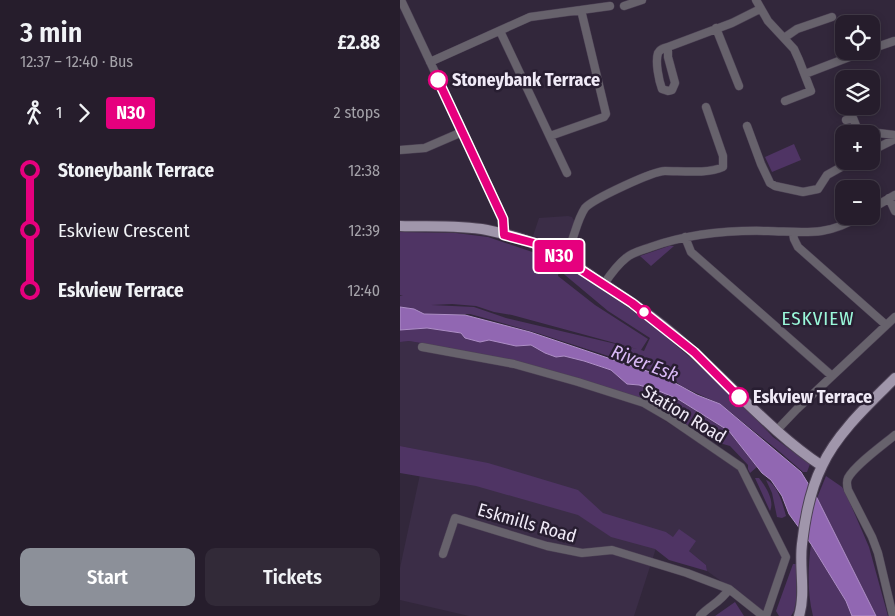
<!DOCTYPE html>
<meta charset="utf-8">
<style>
body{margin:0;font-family:"Fira Sans Condensed",sans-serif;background:#322a38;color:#f1f3f6;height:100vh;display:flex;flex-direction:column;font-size:19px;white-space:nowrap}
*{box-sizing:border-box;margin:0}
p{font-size:16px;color:#a4a2a9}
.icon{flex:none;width:28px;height:28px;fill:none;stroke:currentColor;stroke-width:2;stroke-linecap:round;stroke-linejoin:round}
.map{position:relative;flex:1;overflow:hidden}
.sheet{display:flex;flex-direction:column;background:#261d2c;width:400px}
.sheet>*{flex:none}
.badge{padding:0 10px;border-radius:4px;font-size:18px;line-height:32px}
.buttons{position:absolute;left:435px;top:15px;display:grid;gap:10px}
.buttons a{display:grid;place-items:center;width:45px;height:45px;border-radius:10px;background:#261d2c;box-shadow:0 2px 8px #0003,0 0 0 1px #423b48;font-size:25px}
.map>.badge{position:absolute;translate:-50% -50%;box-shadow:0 0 0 2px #fff}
.legs{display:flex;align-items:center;gap:8px;height:55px;padding:0 20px;font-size:16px}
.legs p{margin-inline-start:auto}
.overview{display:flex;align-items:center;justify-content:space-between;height:85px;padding:0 20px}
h1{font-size:28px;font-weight:600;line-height:38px}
.primary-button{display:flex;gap:10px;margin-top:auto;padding:10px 20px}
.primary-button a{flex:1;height:58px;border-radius:10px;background:#8c9099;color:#fff;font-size:20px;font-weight:600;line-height:58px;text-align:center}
.primary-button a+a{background:#322a38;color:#f1f3f6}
ul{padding:0 20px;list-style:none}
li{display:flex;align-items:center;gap:18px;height:60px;font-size:19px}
li i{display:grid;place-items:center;width:8px;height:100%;margin:0 6px;background:currentColor}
li i::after{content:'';width:12px;height:12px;margin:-6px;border:4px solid;border-radius:50%;background:#261d2c}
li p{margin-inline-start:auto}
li:first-child i{background:linear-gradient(#0000 50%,currentColor 0)}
li:last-child i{background:linear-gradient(currentColor 50%,#0000 0)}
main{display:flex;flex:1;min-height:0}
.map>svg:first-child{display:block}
.built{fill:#3b2d47}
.green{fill:#4f3464;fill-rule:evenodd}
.water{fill:#9167b2;stroke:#ae8ec7}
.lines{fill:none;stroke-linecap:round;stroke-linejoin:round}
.minor-casing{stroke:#4d4255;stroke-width:9}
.major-casing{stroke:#4d4255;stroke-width:12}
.minor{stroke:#67626c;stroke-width:8}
.major{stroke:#a096ab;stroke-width:10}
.line-1-casing{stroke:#fff;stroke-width:11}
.line-1{stroke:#e6007e;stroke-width:8}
.stop-1-dot{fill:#fff;stroke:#e6007e;stroke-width:2.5}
.labels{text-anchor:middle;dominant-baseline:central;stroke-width:5;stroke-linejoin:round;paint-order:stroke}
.stop-label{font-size:18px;font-weight:bold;fill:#f0eaf7;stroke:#281e31;text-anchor:start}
.street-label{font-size:18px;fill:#f0eaf7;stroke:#281e31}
.neighbourhood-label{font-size:19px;letter-spacing:1px;fill:#9af8da;stroke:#281e31}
.water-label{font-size:19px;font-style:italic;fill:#dabaf7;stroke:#281e31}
</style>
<main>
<section class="sheet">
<div class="overview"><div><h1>3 min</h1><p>12:37 – 12:40 · Bus</p></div><b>£2.88</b></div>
<div class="legs"><svg class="icon" aria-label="walk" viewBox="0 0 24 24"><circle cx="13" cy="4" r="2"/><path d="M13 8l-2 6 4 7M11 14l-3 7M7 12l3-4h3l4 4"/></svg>1<svg class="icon" aria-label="forward" viewBox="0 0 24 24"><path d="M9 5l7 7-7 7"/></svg><b class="badge" style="background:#e6007e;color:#fff">N30</b><p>2 stops</p></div>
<ul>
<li><i style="color:#e6007e"></i><b>Stoneybank Terrace</b><p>12:38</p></li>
<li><i style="color:#e6007e"></i><span>Eskview Crescent</span><p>12:39</p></li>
<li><i style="color:#e6007e"></i><b>Eskview Terrace</b><p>12:40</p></li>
</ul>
<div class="primary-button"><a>Start</a><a>Tickets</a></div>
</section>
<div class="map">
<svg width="495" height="616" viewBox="0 0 495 616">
<rect width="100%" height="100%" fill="#32273b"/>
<path class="built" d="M168,216L172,217L175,222L163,254L132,239L139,218Z
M9,341L50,348L161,375L246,400L242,407L247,409L336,467L381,552L382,559L363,611L307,571L306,565L266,532L258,542L234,616H69L0,600V568L25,451L0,446V342Z"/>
<path class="green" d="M394,144L401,160L372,172L365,157Z
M0,232L56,233L88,237L162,262L182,274L255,327L331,393L373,437L410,464L407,472H403L380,452L320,404L281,386L270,376L137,333L70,314H21L0,308V296H3L0,295ZM159,270L208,311L250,338L244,351L241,350L248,339L195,305L158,276ZM52,304L76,306L94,312L112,315L237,349L106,318L74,307L31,305Z
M269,246H274L251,266L240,256Z
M27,328L61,333L80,342L89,340L116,346L131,345L145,353L156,357L164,356L184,361L211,370L227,384L239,385L259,391L278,399L329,431L357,467L350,473L348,469V465L330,446L316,442L246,400L161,375L50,348L9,341L0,342V330Z
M0,446L88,463L178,490L203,513L266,532L273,537L279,529L296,541L289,551L306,565L307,571L269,560L255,549L211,537L178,515L76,486L0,473Z
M426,476L442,487L447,496L469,547L488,616H476L417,498Z
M355,478H359C366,487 375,501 370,511Z
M366,480C378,484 383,505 386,516L382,518L377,517L372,493Z
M411,544L446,601L452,616H413C407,592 408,568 411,544Z
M393,564H396V601L394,611L391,616H379L376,611Z
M335,602L344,616H315Z"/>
<path class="water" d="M0,307L14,309L24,314L65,315L130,332L247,371L275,383L297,395L320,404L401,472L417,498L476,616H452L446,601L411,544L389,514L382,496L371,480L362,473L329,431L278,399L259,391L239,385L227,384L211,370L184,361L164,356L156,357L145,353L131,345L116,346L89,340L80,342L65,338L61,333L27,328L0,330Z"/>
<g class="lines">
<g class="minor-casing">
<path id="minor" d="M1,0L98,206L103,219L104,235
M356,0L368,21L394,49L399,60L411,91L385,101
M224,6L242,0
M316,28L339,86
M100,31L167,173
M384,38L397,29L432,17
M268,47V57L275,83L272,90L268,91L262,89C259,81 255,62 258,53C260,49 264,48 268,47Z
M268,47L332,23L360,9
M471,49L494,41
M30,62L130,17L210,6
M405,74L465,51
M446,120L453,118L457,128L462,131L495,135
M347,126L361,164L370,183L375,186L403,192L418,189L427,175L452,161
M150,136L204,117L206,114L181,10
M0,150L25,148L62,132
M471,151L495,139
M489,198L495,211
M471,209L495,195
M393,233L394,239L398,247L486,325
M285,237L291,252L432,376
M164,258C174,243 175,223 185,208C193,199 253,171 265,171C282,171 308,174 323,167V156L306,107
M204,284C210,275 217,265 226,258C233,252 243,250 251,247C288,234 328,230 368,231C404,232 427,237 460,216
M22,347L114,364L178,382L244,403L268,417L341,467L386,557L366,616
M376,431L397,409L495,317
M43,554L55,518L147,546L182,553L212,550L287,573L329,589L363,616
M300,616C310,605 320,603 329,589
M493,616L478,553L472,537L448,490C447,486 446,482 448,478C455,465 483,445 495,435"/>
</g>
<g class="major-casing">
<path id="major" d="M0,226C29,227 59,225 87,230C106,234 127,240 145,248C163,256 178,267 194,278C229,300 264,324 294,353C337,391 374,434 422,466
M399,616C406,593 399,567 402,544C405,517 410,490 422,466C437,433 470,403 495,378"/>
</g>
<use href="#minor" class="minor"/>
<use href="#major" class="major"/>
</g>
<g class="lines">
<g class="line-1-casing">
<path id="line-1" d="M38,80L103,219L104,235L134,243L155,253L232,303L294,352L339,397"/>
</g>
<use href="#line-1" class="line-1"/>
</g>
<g class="stop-1-dot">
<circle cx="38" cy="80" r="9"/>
<circle cx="244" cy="312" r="6"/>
<circle cx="339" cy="397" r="9"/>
</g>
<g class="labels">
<g class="stop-label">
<text x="52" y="80">Stoneybank Terrace</text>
<text x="353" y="397">Eskview Terrace</text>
</g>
<g class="street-label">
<text transform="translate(284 414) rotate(31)">Station Road</text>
<text transform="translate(127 523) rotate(16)">Eskmills Road</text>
</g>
<g class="neighbourhood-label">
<text x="418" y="318">ESKVIEW</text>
</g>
<g class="water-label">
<text transform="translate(245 363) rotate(21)">River Esk</text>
</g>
</g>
</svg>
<div class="buttons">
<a><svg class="icon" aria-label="locate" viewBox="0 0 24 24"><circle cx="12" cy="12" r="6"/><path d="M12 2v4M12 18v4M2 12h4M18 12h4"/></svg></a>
<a><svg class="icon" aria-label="layers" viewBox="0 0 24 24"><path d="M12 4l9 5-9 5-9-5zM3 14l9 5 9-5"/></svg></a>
<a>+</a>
<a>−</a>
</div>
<b class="badge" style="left:159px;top:256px;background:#e6007e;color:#fff">N30</b>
</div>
</main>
